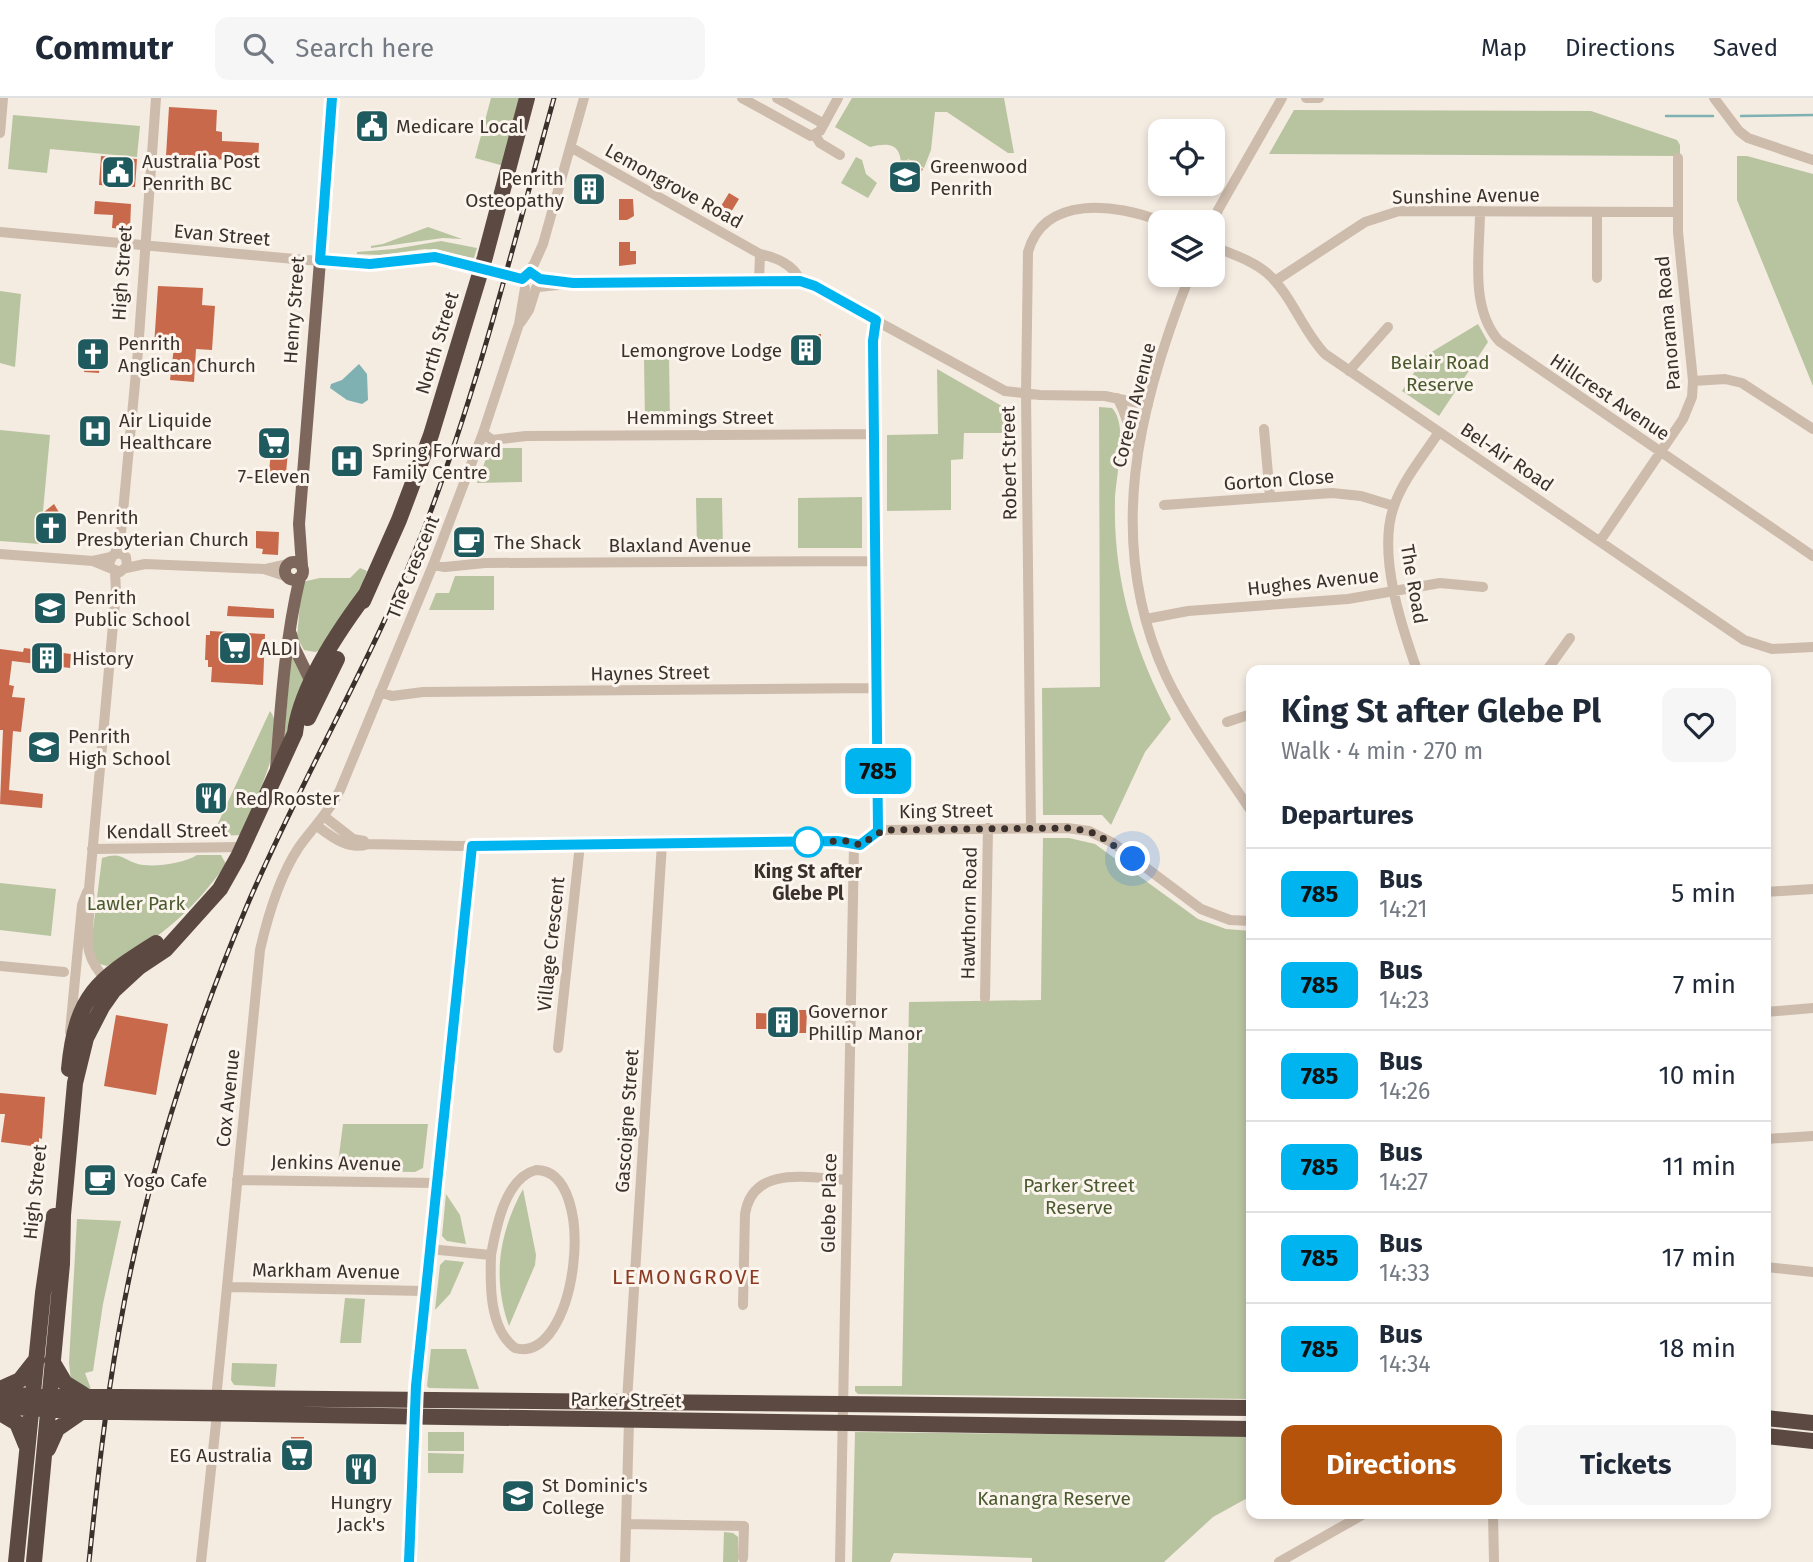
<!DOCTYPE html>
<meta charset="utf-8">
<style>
body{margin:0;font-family:"Fira Sans",sans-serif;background:#f6f6f7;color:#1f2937;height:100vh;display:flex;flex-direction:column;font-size:26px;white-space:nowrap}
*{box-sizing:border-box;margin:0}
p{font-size:23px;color:#747a83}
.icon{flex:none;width:38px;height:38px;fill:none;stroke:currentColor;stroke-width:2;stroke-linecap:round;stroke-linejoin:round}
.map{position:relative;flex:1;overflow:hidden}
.side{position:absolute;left:1246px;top:567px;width:525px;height:854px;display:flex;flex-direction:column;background:#fff;border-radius:14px;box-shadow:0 4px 10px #0003}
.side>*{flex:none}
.badge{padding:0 14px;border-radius:10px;font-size:24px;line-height:46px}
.buttons{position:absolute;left:1148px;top:21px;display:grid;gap:14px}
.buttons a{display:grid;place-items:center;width:77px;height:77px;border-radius:14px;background:#fff;box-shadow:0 4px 10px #0003;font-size:35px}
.you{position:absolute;width:35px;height:35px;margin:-18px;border:5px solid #fff;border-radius:50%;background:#1a73e8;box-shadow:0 0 0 10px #1a73e833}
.map>.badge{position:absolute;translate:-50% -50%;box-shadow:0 0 0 4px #fff}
h2{padding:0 35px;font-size:26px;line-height:63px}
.round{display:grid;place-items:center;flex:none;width:74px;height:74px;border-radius:14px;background:#f6f6f7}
.overview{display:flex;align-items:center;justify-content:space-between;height:119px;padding:0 35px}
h1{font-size:33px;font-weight:700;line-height:52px}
.primary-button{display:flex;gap:14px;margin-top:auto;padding:14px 35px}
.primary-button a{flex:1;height:80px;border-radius:14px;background:#b45309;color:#fff;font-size:28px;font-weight:700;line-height:80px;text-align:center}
.primary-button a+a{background:#f6f6f7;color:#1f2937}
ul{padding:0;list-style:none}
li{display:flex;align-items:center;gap:21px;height:91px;padding:0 35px;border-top:2px solid #e0e1e3}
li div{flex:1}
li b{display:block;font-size:26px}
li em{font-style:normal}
li .badge{min-width:77px;font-weight:700;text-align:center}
header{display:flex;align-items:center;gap:42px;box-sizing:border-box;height:98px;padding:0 35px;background:#fff;border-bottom:2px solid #e0e1e3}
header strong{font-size:33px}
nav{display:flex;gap:38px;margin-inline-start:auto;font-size:24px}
.search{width:490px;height:63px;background:#f6f6f7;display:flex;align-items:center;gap:18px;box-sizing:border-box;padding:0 24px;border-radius:14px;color:#747a83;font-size:26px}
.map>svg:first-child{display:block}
.green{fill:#b8c4a0}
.water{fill:#7fb0b2}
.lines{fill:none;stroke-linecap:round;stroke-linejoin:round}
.stream{stroke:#7fb0b2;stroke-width:2.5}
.building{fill:#c8694b}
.minor{stroke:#cdbbac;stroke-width:10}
.major{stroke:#7d675c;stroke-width:12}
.highway{stroke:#5c4a42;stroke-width:16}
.rail-casing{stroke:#3b302b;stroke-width:5}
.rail{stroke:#fbf5ee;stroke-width:2.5;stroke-dasharray:8;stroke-linecap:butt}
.minor-bridge{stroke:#cdbbac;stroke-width:10}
.highway-bridge{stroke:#5c4a42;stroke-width:16}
.line-casing{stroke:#fff;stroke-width:16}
.line{stroke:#00b5ef;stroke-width:10}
.walk{stroke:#3b302b;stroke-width:7;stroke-dasharray:0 12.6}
.stop-dot{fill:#fff;stroke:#00b5ef;stroke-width:3.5}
.labels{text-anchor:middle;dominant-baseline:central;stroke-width:6;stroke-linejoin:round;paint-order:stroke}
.poi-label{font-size:19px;fill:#3b302b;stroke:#fbf5ee;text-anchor:start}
.street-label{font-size:19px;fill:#3b302b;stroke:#fbf5ee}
.park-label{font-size:19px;fill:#4a5a2e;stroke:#fbf5ee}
.stop-label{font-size:19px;font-weight:bold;fill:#3b302b;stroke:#fbf5ee}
.neighbourhood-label{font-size:21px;letter-spacing:2px;fill:#8c3b22;stroke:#fbf5ee}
</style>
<header>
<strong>Commutr</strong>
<div class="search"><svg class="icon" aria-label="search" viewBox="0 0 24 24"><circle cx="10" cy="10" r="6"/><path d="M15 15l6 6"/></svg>Search here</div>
<nav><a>Map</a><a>Directions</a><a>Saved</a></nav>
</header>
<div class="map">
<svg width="1813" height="1464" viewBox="0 0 1813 1464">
<rect width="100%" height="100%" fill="#f4ebe1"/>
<path class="green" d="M491,0H524L504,68L475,60Z
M852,0H1004L1014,55H1008L947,14H935L931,52L924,70L908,61L901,72C902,48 893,43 870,49L835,29Z
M1294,12L1591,13L1677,42L1680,47V58L1269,56Z
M13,17L140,28L137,59L50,51L47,75L8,71Z
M1737,58H1747L1813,76V288L1737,102Z
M856,59L862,62L866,76L877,85L868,100L841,85Z
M428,129L462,141L443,140L371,150V148L383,146Z
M441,143L477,150L474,160L425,151L381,157L357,156V154L394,151Z
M0,193L21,196L15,269L0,265Z
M1478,226L1488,244L1439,318L1402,293L1425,258Z
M644,259H669L670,323H645Z
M937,271L1014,315V335H964L963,361L951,362V412L887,413V337L938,336Z
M1099,309L1112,310C1129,327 1115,381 1115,404C1113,480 1135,555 1171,621L1145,654L1111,727L1102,717H1043L1042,590L1100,589Z
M0,332L50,337L40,446L0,443Z
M490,350H522V384L477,385Z
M862,399V450H798V400Z
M696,400H722L723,451H697Z
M360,470L367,473L364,481L367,484L320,552L315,554L304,552L297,539L302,484L320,480H350Z
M455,478H494V512H429L436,495H449Z
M291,557L308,585L284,641Z
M270,613C290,637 251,712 240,737L207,739L214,734Z
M1043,740H1069L1095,746L1198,821L1226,831L1251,833V1301L858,1296L855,1293V1288H902L909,904L1041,902Z
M197,757H221L226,766C196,810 155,846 107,868L96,865L91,847L102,760C122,753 123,762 138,766C153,770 185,765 197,757Z
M0,785L56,791L51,838L0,832Z
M343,1026H428L423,1070L415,1074L337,1073Z
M523,1091L536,1157L535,1167L509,1228C492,1180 499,1135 523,1091Z
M446,1096L460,1117L466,1146L447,1143L442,1138Z
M77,1121L121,1123L103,1206L93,1273L85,1275L91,1291L71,1282L69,1265Z
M445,1162L464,1164L450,1196L435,1212L440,1167Z
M345,1200L365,1201L361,1245H340Z
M431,1251H466L479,1291L429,1290L427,1288Z
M232,1265L277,1266L275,1289L234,1287L231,1282Z
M428,1334H464V1353H428Z
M855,1334L1251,1338V1398L1213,1419L1164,1464H1032V1460L894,1455L890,1464H852Z
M428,1355L464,1356L463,1375H428Z
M724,1434L733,1435L738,1439V1464H723Z"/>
<path class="water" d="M359,266L367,276L368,302L362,306L347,302L330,290L331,286L342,282Z"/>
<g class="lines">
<path class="stream" d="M1666,18H1713
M1741,18L1813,17"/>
</g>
<path class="building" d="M169,9L217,12L216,33L222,34V43L259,45L258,64L166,58Z
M101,58L137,61L135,89L99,87Z
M908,62L923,71L910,94L895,85Z
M729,95L739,101L728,119L718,113Z
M619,101H633L634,118L627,122H619Z
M95,103L131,106L130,132L112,130L113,117L94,116Z
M619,144H630V153H636V166L619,168Z
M158,188L203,190L202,207L215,208L212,252L196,251L194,284L170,282L174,249L154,248Z
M797,236H821V248H814V260L797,257Z
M91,243H98L97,251H101L99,275L84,274L86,250H90Z
M259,339L289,341L286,376L269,374L271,353L258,352Z
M54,406L63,421L60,424L59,437L49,445L41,436L44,414Z
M256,433L279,434L278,457L262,456L263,451L256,450Z
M228,508L274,511V520L227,518Z
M210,533L265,536L263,587L211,584L212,569H208V562H205L206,537H210Z
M24,550L71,556L70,570L12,563L9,587L14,588L12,599L25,600L21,634L13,633L9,692L43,696L42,710L0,706L3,632H0V551L23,554Z
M797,912H807L806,935H797V931H756V915L797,916Z
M116,917L168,926L156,997L104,988Z
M0,995L45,999L42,1041L39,1040V1049L1,1044L5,1016H0Z
M291,1339H304L303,1371H291Z"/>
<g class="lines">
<path class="minor" d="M742,0L811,38L820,33L838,0
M777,0L824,26
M1306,0H1319
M1714,0L1739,33L1748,40L1813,62
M0,35L3,0
M815,37L820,45L840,57
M572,50L760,156C775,159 795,167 800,183
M1480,113C1480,155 1469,209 1499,243L1813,458
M1213,127L1218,112L1282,0
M0,134L305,162L378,165L428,159L473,168
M1213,148C1231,156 1252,162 1267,175C1292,197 1302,232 1325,256L1744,542L1772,551L1813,549
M1190,177C1138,308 1104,443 1166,578C1189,626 1222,669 1251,713
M1597,180V114
M540,181L573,185L805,184L1005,293L1040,297L1105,298L1148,307
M522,182L534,166L543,146L584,0
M759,183L760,156
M1275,183L1365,124L1399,113L1677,114
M538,189L567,186
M876,222L873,243L878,733
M521,224L529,212L536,190
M1349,273L1388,229
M1693,283L1725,281L1742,285L1813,331
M1117,300C1127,314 1129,336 1137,352
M1264,331L1270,399
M483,335L492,342L526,338L874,336
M1164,407L1332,395L1361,398L1394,408
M1600,443L1683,321L1692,299L1693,283L1678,134V60
M0,456L93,463L111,459
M115,456L121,435L138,253L156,0
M93,463L120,474L127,468L126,459L120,455L113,457L109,465L111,470
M433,467L445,469L485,465L875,463
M126,470L145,466L264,471L288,479
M266,471L288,466
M1146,521L1188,513L1348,501L1440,485L1483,489
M1417,572C1401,527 1377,455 1394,408C1403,382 1423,358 1439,334
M1547,572L1570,540
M380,594L392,598L423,594L877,590
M1227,624L1251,616
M325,719L353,741L364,743
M317,728C332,739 349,753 368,746L461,748L848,743L860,747L884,732L1067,730L1089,733L1113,745L1201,811L1230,822L1251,823
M1031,730L1026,296L1028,154C1044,96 1117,106 1160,123
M92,751L243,749
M1766,794L1813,791
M0,868L64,874
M108,884C75,850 93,833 89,791L116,494L115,473
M985,900L988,730
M1766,914L1813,910
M70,934L82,807L87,794
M558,950L580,746
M1766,1041L1813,1038
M237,1082L435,1085
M429,1151L491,1157C496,1130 505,1080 536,1072C601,1072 577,1268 515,1250C489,1231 490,1186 491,1157
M1766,1169L1813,1174
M228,1189L424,1193
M743,1207L745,1116C753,1066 810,1080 847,1082
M216,1301L260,852C268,817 279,779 299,749C313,729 329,715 340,692L433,467L483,335L519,226L525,190
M627,1303L662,745
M1493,1416L1494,1464
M626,1426L744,1428L743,1460
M201,1464L217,1316
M409,1464L416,1288L472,748
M625,1464L629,1323
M840,1464L854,748
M1279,1464L1364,1416"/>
<path class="major" d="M285 473a9 9 0 1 1 18 0a9 9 0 1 1-18 0Z
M302,468L299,426L333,0
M291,536L295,551L314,590
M276,670C281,606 285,542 300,479"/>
<path class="highway" d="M363,503L399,422L431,337L485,159L527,0
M308,620L337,561
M69,971C76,897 97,882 156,845
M52,1263L65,1285L86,1298
M0,1291L20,1282L35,1263
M0,1294L33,1299H90
M119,1299L1251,1310
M0,1308L88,1314
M118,1314L1251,1331
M0,1315L17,1325L26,1347
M1766,1320L1813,1325
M1766,1338L1813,1343
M48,1351L57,1331L83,1313
M16,1464L43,1195L54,1118
M34,1464L62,1166L63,1117L75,985L86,940L102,909L114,892L139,869L166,851L220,791L238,759L295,635C300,590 339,532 366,496"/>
<g class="rail-casing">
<path id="rail" d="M89,1464C97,1387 105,1310 119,1233C144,1089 189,945 246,810C301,681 373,561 424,431C478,291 514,144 554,0"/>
</g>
<use href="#rail" class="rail"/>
<path class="minor-bridge" d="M473,168L515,180"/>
<path class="highway-bridge" d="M90,1299H119
M88,1314H118"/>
</g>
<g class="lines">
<g class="line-casing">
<path id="line" d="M332,0L320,162L370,166L435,159L522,181L530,174L540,181L573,185L800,183L815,188L876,222L873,243L878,733L860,747L837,743L472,748L416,1288L409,1464"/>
</g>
<use href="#line" class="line"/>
<path class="walk" d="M808,744L848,743L860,747L884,732L1073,730L1097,736L1133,761"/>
</g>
<defs>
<g id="civic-square" transform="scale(1.75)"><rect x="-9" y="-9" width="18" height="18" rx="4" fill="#1f5a5e" stroke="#fbf5ee"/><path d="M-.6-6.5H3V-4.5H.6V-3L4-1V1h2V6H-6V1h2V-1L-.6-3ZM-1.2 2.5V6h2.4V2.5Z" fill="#fff"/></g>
<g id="school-square" transform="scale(1.75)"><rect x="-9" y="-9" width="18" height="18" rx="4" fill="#1f5a5e" stroke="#fbf5ee"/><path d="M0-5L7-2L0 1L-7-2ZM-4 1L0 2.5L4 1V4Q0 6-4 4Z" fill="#fff"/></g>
<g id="building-square" transform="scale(1.75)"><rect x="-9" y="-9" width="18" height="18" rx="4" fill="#1f5a5e" stroke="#fbf5ee"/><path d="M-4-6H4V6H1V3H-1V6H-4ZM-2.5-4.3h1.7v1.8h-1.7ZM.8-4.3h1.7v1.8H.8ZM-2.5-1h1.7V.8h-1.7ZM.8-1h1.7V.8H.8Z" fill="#fff"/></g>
<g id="church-square" transform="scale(1.75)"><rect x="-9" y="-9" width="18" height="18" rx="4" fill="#1f5a5e" stroke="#fbf5ee"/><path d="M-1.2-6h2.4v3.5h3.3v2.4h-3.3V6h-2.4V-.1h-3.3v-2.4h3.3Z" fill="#fff"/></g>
<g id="hospital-square" transform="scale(1.75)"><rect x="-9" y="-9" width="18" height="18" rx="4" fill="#1f5a5e" stroke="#fbf5ee"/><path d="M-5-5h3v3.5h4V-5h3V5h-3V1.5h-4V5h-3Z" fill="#fff"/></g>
<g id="supermarket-square" transform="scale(1.75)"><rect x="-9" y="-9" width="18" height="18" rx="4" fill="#1f5a5e" stroke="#fbf5ee"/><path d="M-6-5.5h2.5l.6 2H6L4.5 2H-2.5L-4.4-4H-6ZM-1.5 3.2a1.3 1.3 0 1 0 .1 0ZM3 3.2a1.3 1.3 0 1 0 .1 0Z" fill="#fff"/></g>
<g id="cafe-square" transform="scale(1.75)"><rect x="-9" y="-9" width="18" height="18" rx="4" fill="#1f5a5e" stroke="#fbf5ee"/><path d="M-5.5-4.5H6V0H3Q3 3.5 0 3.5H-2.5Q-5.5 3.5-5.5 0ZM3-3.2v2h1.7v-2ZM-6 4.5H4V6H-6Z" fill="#fff"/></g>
<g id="restaurant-square" transform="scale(1.75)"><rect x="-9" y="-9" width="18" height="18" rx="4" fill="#1f5a5e" stroke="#fbf5ee"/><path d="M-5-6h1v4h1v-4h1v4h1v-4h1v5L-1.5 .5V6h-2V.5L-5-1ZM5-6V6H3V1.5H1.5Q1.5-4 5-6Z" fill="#fff"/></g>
</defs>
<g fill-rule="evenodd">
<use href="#civic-square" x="372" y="28"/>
<use href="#civic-square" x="118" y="74"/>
<use href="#school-square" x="905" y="79"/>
<use href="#building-square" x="589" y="91"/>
<use href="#building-square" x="806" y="252"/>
<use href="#church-square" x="93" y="256"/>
<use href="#hospital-square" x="95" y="333"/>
<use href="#supermarket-square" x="274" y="345"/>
<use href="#hospital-square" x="347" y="363"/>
<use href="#church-square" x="51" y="430"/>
<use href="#cafe-square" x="469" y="444"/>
<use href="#school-square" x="50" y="510"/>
<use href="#supermarket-square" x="235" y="550"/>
<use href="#building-square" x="47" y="560"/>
<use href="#school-square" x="44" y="649"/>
<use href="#restaurant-square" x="211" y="700"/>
<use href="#building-square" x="783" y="924"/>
<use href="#cafe-square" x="100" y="1082"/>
<use href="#supermarket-square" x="297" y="1357"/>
<use href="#restaurant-square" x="361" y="1371"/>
<use href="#school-square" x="518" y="1398"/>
</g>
<circle class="stop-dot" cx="808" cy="744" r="14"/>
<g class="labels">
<g class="poi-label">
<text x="396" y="28">Medicare Local</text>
<text x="142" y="63">Australia Post<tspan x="142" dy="22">Penrith BC</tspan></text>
<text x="930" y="68">Greenwood<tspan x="930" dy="22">Penrith</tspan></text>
<text x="564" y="80" text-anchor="end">Penrith<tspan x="564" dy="22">Osteopathy</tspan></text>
<text x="118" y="245">Penrith<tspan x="118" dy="22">Anglican Church</tspan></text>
<text x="782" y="252" text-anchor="end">Lemongrove Lodge</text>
<text x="119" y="322">Air Liquide<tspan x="119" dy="22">Healthcare</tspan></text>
<text x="372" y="352">Spring Forward<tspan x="372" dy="22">Family Centre</tspan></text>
<text x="274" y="378" text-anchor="middle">7-Eleven</text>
<text x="76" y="419">Penrith<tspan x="76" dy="22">Presbyterian Church</tspan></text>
<text x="494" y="444">The Shack</text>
<text x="74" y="499">Penrith<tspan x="74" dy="22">Public School</tspan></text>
<text x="260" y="550">ALDI</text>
<text x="72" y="560">History</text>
<text x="68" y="638">Penrith<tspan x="68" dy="22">High School</tspan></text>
<text x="235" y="700">Red Rooster</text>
<text x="808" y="913">Governor<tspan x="808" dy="22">Phillip Manor</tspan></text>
<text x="124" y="1082">Yogo Cafe</text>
<text x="272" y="1357" text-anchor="end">EG Australia</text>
<text x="542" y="1387">St Dominic's<tspan x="542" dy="22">College</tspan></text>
<text x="361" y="1404" text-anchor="middle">Hungry<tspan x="361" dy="22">Jack's</tspan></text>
</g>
<g class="street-label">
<text transform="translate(674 88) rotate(29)">Lemongrove Road</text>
<text transform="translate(1466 98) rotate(-1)">Sunshine Avenue</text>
<text transform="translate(222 137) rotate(5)">Evan Street</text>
<text transform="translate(122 175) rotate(-86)">High Street</text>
<text transform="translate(294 212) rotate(-86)">Henry Street</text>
<text transform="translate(1668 225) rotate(-95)">Panorama Road</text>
<text transform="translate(437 245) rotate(-73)">North Street</text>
<text transform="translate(1610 299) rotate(34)">Hillcrest Avenue</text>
<text transform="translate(1134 307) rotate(-76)">Coreen Avenue</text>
<text x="700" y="319">Hemmings Street</text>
<text transform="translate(1507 359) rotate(34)">Bel-Air Road</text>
<text transform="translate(1009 365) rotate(-91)">Robert Street</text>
<text transform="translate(1279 382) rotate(-4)">Gorton Close</text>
<text x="680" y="447">Blaxland Avenue</text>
<text transform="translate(413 469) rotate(-68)">The Crescent</text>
<text transform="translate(1313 484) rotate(-6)">Hughes Avenue</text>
<text transform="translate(1414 486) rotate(80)">The Road</text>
<text transform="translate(650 575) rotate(-1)">Haynes Street</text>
<text transform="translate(946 713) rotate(-1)">King Street</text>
<text transform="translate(167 733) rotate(-1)">Kendall Street</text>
<text transform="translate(969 815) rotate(-89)">Hawthorn Road</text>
<text transform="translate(551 846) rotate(-84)">Village Crescent</text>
<text transform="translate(228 1000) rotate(-84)">Cox Avenue</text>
<text transform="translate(627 1023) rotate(-86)">Gascoigne Street</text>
<text transform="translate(336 1065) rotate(1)">Jenkins Avenue</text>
<text transform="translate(35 1094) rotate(-84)">High Street</text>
<text transform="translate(829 1105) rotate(-89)">Glebe Place</text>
<text transform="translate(326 1173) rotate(1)">Markham Avenue</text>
<text transform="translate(626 1302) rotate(1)">Parker Street</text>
</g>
<g class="park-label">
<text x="1440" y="264">Belair Road<tspan x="1440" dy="22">Reserve</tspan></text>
<text x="136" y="805">Lawler Park</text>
<text x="1079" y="1087">Parker Street<tspan x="1079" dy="22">Reserve</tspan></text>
<text x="1054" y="1400">Kanangra Reserve</text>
</g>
<g class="stop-label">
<text x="808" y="773">King St after<tspan x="808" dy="22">Glebe Pl</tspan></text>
</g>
<g class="neighbourhood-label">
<text x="687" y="1179">LEMONGROVE</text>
</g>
</g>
</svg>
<div class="buttons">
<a><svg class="icon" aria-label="locate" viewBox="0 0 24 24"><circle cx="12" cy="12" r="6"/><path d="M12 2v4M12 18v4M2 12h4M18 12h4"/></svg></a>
<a><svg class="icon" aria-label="layers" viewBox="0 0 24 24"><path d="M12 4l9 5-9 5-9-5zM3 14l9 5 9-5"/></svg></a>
</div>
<div class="you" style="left:1133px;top:761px"></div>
<b class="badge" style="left:878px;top:673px;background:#00b5ef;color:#111">785</b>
<section class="side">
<div class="overview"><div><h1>King St after Glebe Pl</h1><p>Walk · 4 min · 270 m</p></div><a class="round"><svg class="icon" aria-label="heart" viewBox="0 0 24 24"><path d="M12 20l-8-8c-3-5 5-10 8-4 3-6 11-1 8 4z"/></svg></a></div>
<h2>Departures</h2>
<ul>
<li><span class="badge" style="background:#00b5ef;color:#111">785</span><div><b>Bus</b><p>14:21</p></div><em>5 min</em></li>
<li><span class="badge" style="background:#00b5ef;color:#111">785</span><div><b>Bus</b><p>14:23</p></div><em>7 min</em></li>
<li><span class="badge" style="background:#00b5ef;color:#111">785</span><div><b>Bus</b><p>14:26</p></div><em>10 min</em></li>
<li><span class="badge" style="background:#00b5ef;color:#111">785</span><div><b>Bus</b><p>14:27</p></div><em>11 min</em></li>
<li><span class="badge" style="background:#00b5ef;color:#111">785</span><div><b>Bus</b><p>14:33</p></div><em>17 min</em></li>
<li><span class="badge" style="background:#00b5ef;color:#111">785</span><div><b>Bus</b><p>14:34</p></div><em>18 min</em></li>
</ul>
<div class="primary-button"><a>Directions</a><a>Tickets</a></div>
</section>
</div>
